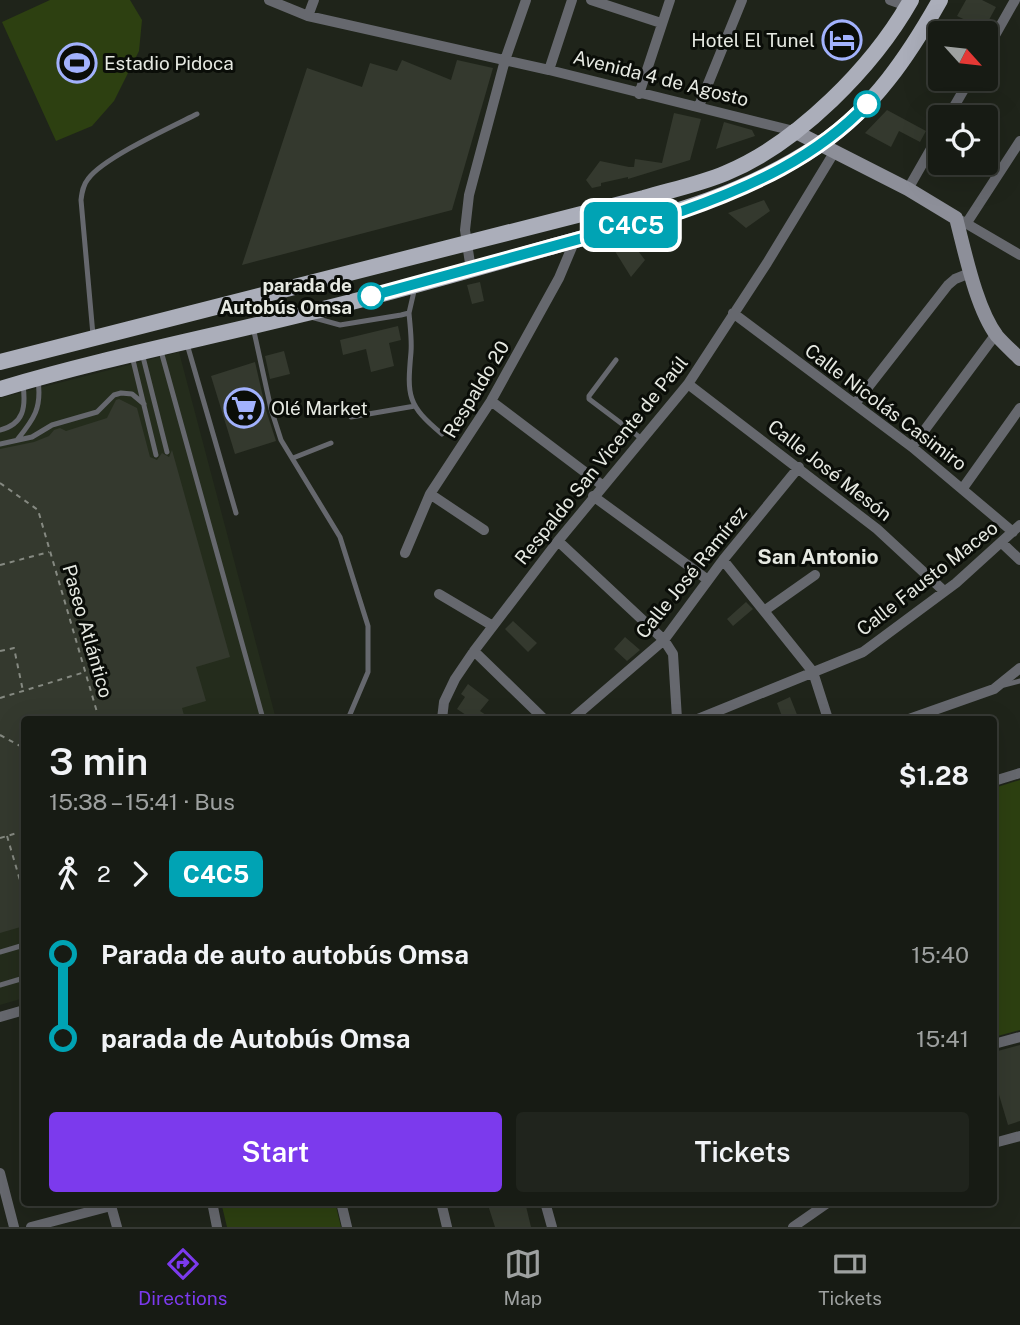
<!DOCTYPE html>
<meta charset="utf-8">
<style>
body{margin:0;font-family:"Public Sans",sans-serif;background:#20241d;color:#f1f3f6;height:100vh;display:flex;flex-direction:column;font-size:26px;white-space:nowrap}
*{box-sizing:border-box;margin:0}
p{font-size:23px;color:#9ea1a0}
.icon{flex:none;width:38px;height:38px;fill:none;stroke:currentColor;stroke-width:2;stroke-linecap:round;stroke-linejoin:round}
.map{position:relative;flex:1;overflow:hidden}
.drawer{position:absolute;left:21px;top:716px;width:976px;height:490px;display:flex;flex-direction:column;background:#171b14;border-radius:7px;box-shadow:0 7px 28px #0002,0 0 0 2px #363934}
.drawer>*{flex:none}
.badge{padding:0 14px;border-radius:10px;font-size:24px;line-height:46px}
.needle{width:46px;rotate:117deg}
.fabs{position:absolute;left:928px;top:21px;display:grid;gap:14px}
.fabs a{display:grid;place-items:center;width:70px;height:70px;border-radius:7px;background:#171b14;box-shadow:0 7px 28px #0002,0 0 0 2px #363934;font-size:35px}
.map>.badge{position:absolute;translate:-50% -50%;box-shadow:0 0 0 4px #fff}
.legs{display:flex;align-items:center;gap:10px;height:77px;padding:0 28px;font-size:23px}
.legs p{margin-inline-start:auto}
.head{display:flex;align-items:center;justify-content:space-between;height:119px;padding:0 28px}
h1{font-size:38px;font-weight:600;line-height:52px}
.cta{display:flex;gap:14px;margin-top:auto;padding:14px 28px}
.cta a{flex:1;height:80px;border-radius:7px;background:#7c3aed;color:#fff;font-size:28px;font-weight:600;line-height:80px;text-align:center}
.cta a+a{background:#20241d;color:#f1f3f6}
ul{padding:0 28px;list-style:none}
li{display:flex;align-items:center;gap:24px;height:84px;font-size:26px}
li i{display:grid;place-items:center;width:10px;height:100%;margin:0 9px;background:currentColor}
li i::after{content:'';width:18px;height:18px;margin:-9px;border:5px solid;border-radius:50%;background:#171b14}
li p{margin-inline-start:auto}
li:first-child i{background:linear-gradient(#0000 50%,currentColor 0)}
li:last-child i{background:linear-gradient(currentColor 50%,#0000 0)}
.tabs{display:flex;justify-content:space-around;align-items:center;height:98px;border-top:2px solid #363934;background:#171b14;font-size:19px;color:#9ea1a0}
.tabs a{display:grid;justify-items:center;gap:4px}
.tabs .selected{color:#7c3aed}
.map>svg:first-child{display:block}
.built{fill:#242c1c}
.green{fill:#2d4011}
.building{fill:#34392e}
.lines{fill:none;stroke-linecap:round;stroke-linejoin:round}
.path{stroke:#858981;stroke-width:2;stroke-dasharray:5 5;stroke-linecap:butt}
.lane{stroke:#66686e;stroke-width:5}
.street{stroke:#66686e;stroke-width:10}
.secondary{stroke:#8d8f99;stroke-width:14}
.primary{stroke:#abaeba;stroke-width:16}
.line-1-casing{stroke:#fff;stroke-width:16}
.line-1{stroke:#00a3b4;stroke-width:10}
.stop-1-dot{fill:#fff;stroke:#00a3b4;stroke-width:3.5}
.labels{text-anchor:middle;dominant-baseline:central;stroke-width:6;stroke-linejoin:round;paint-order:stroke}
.poi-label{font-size:19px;fill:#e6e9e2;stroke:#0a0d08;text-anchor:start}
.street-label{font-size:19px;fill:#e6e9e2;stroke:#0a0d08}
.stop-label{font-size:19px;font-weight:bold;fill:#e6e9e2;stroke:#0a0d08;text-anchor:end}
.neighbourhood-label{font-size:21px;font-weight:bold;fill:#e6e9e2;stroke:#0a0d08}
</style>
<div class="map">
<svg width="1020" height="1227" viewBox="0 0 1020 1227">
<rect width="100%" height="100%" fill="#1f241a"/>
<path class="built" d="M179,352L276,719H24V998L0,1005V398Z"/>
<path class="green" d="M50,0H130L142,20L139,51L114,101L92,126L56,141L2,22Z
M1020,780V1030L994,1037V788Z
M221,1202H335L341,1227H227Z"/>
<path class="building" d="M966,0H982L996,7L984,29L957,16Z
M829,27L860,40L855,53L824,41Z
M402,60L451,80L457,60L493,68L452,210L242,265L307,68L362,87L370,63L397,71Z
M887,110L926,131L920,142L899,131L891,147L865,133Z
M674,113L701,119L690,160L628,179V177L601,183V186L592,188L586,180L600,161L629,167H634L635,159L662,163Z
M724,122L752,130L755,136L716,149Z
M764,200L770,211L746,228L728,213Z
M632,243L645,260L631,277L613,248Z
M480,282L484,301L472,304L467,285Z
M398,326L401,340L389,343L394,366L371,372L366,349L343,355L340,340Z
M284,351L290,374L270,379L265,356Z
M255,362L266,410L276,441L235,454L211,376Z
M119,399L137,408L150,457L157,460L162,453L169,457L172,450L230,657L196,667L206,701L182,708L185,719H24V926L0,933V449L34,442L49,436L54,430L60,428L66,431L107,418L116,400Z
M746,602L753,609L733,626L727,619Z
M513,621L537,643L528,652L505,629Z
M625,637L640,650L627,661L614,649Z
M468,684L489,700L480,711L492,719H472L457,709L465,697L461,694Z
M790,697L798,717L783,719L777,703Z
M1020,1045V1121L1008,1125L994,1078V1052Z
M487,1202H525L531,1227H495Z"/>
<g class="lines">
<path class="path" d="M0,483L38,510L99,719
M0,565L49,552
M0,651L14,648L23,691
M0,698L85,672
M0,735L24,748
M7,836L24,894
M0,838L24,831"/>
<path class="lane" d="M409,313C410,326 412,339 411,352C407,396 407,405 442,434
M311,317L340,325L401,315L409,313L415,287
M253,327L271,409L281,440L340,537L368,626V672L348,719
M93,335L81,200C82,192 83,185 88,179C103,158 171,127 197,114
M187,344L236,513
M161,351L263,719
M142,353L167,452
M132,356L156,455
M616,360L589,396V399L642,439
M351,417L415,406
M0,430C24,424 26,407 23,385
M17,440C34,419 42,408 38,380
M0,444L32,437L52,425L97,412L114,395L121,393L132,394L144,404
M293,458L331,443
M1004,685L1020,681
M0,952L24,945
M0,985L24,978"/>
<path class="street" d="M269,0L308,16L549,70L794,131
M591,0L661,23
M890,0L907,6
M308,16L314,0
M985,53L1015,0
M549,70L572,0
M639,94L670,0
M699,106L742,0
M948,117L970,79
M908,189L940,133
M962,221L1020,255
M966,224L1020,141
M471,270L465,230L469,195L505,60L526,0
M733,313L912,447L1013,532
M688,384L877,529L944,591
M491,401L602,485
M855,404L948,285L955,279L970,273
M912,447L996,334
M963,488L1020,408
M430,494L484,530
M593,496L708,580
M558,541L664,640L673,654L677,719
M1002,543L1020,560
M405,553L430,494L491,401L559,278L575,240
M723,560L813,672L828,719
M439,594L493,626
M764,611L815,575
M474,651L544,719
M442,719L444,702L455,679L474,651L558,541L688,384L767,263L835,151
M572,719L664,640L723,560L799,467
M698,719L863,652L956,583L1020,525
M909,719L994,689L1020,668
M994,781L1020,773
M0,1017L24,1010
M994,1044L1020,1037
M994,1143L1020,1136
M0,1173L14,1227
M110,1202L117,1227
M212,1202L217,1227
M341,1202L347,1227
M441,1202L447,1227
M545,1202L552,1227
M31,1227L111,1206
M793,1227L829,1202"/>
<path class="secondary" d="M794,131L908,189L956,218C965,252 976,308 997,336C1004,344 1013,352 1020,359"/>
<path class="primary" d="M0,362L644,198C671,190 700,184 726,173C798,143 873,67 911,0
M0,389C100,359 202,339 303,314C387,294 471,270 554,246C650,219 735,201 819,145C873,109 909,55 940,0"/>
</g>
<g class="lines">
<g class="line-1-casing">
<path id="line-1" d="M371,296L682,211C750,187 817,157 867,104"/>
</g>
<use href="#line-1" class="line-1"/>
</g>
<defs>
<g id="hotel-ring" transform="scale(2.0125)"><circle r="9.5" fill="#0a0d08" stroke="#a2b2fd" stroke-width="1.5"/><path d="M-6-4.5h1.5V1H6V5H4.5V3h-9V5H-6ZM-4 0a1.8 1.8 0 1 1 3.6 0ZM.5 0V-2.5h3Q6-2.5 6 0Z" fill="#a2b2fd"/></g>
<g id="stadium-ring" transform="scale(2.0125)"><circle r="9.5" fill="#0a0d08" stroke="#a2b2fd" stroke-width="1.5"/><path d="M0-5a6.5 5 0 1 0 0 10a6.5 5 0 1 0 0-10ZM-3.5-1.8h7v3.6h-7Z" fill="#a2b2fd"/></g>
<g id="supermarket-ring" transform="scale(2.0125)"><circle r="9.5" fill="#0a0d08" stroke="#a2b2fd" stroke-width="1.5"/><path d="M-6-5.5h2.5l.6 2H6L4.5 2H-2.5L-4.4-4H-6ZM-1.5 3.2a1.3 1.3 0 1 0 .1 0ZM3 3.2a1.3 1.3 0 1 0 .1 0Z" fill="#a2b2fd"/></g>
</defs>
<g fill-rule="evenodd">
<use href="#hotel-ring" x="842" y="40"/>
<use href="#stadium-ring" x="77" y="63"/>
<use href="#supermarket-ring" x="244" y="408"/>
</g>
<g class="stop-1-dot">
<circle cx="867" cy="104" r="12"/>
<circle cx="371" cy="296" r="12"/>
</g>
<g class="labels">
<g class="poi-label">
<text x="815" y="40" text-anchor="end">Hotel El Tunel</text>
<text x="104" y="63">Estadio Pidoca</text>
<text x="271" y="408">Olé Market</text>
</g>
<g class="street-label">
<text transform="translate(661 78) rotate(14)">Avenida 4 de Agosto</text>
<text transform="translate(476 389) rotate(-59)">Respaldo 20</text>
<text transform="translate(886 407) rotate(37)">Calle Nicolás Casimiro</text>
<text transform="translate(601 460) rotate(-51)">Respaldo San Vicente de Paúl</text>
<text transform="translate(830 470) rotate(38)">Calle José Mesón</text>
<text transform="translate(691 572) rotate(-51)">Calle José Ramírez</text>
<text transform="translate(927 578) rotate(-38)">Calle Fausto Maceo</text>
<text transform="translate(88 631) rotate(74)">Paseo Atlántico</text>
</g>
<g class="stop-label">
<text x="352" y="285">parada de<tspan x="352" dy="22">Autobús Omsa</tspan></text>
</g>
<g class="neighbourhood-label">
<text x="818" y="556">San Antonio</text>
</g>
</g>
</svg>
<div class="fabs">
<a><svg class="needle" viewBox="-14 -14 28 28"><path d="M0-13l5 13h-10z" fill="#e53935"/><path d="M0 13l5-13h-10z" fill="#9ea1a0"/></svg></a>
<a><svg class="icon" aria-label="locate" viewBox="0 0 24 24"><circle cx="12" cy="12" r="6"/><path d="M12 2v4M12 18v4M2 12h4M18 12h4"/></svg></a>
</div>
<b class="badge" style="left:631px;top:225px;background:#00a3b4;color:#fff">C4C5</b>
<section class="drawer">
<div class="head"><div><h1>3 min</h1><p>15:38 – 15:41 · Bus</p></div><b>$1.28</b></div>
<div class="legs"><svg class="icon" aria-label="walk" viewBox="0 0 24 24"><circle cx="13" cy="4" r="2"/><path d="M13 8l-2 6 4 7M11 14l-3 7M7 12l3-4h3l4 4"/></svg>2<svg class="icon" aria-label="forward" viewBox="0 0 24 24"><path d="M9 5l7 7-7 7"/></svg><b class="badge" style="background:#00a3b4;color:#fff">C4C5</b></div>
<ul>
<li><i style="color:#00a3b4"></i><b>Parada de auto autobús Omsa</b><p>15:40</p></li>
<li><i style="color:#00a3b4"></i><b>parada de Autobús Omsa</b><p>15:41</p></li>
</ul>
<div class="cta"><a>Start</a><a>Tickets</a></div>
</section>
</div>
<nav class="tabs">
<a class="selected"><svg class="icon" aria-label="directions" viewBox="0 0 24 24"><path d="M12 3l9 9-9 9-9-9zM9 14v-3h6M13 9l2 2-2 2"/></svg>Directions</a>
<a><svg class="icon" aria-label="map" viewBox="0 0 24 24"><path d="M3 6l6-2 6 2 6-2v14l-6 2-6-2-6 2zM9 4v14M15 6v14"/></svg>Map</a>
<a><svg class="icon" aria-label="tickets" viewBox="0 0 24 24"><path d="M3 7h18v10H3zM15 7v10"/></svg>Tickets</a>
</nav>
